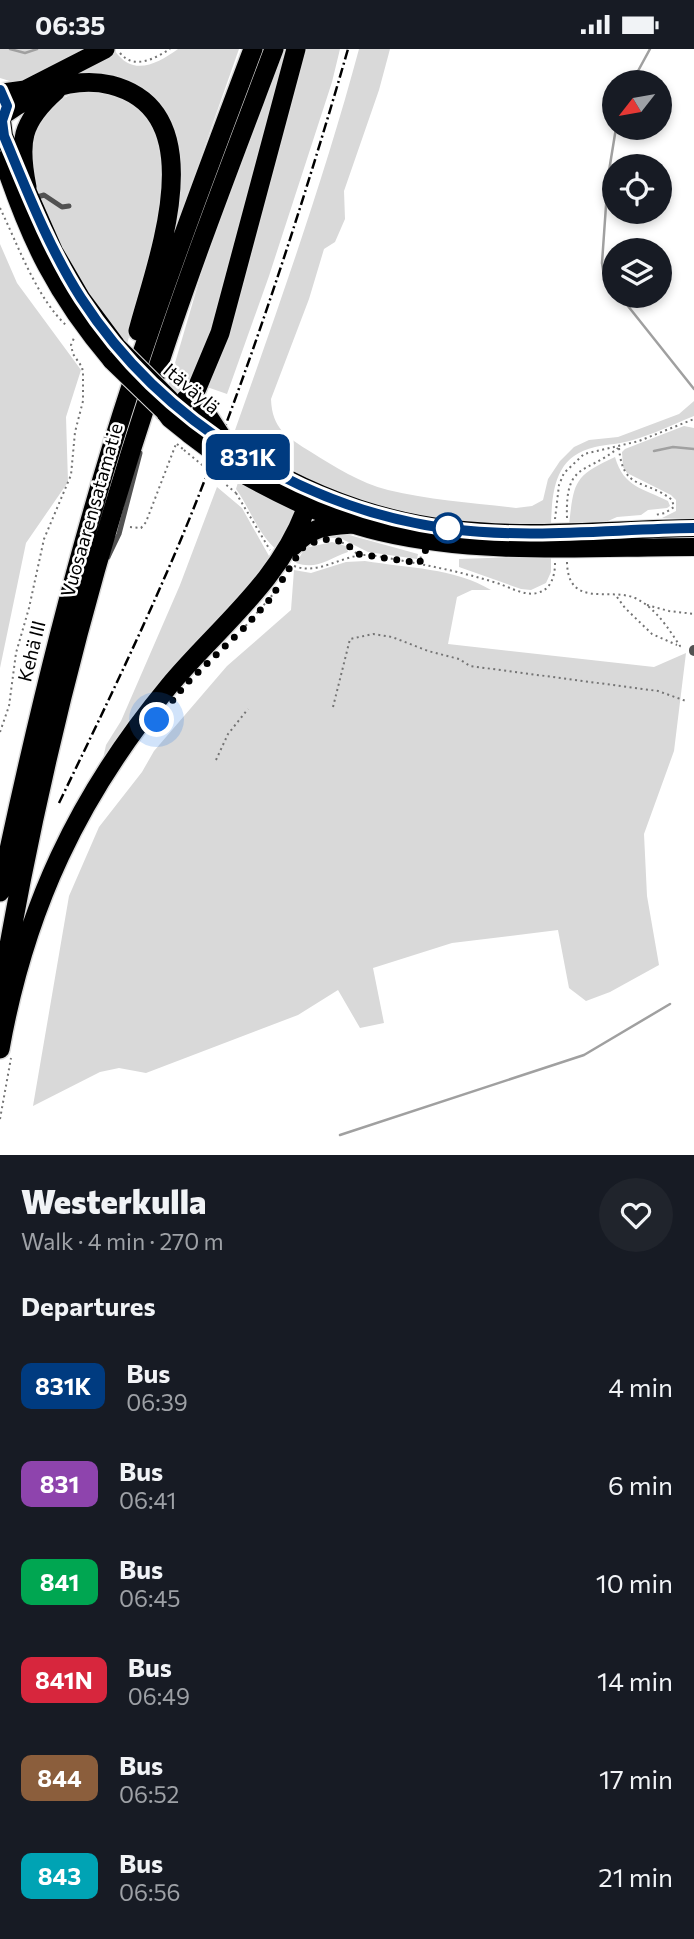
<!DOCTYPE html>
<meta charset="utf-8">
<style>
body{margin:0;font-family:Commissioner,sans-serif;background:#20242c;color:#f1f3f6;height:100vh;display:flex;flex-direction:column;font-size:26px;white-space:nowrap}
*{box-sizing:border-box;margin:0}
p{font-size:23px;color:#9ea1a6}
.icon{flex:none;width:38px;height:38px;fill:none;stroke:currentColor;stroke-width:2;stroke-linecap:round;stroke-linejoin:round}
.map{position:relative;height:1106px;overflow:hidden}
.side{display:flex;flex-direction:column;background:#171b24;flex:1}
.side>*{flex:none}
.badge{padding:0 14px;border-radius:10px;font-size:24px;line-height:46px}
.needle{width:46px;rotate:239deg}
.fabs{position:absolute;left:602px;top:21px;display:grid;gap:14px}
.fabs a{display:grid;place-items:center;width:70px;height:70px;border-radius:50%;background:#171b24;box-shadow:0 4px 10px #0003;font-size:35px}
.you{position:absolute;width:35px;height:35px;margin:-18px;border:5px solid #fff;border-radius:50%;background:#1a73e8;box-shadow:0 0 0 10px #1a73e833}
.map>.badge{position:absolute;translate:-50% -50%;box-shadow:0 0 0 4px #fff}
h2{padding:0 21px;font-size:26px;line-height:63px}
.round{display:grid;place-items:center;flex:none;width:74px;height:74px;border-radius:37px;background:#20242c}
.summary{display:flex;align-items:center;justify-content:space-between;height:119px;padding:0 21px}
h1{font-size:33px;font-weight:800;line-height:52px}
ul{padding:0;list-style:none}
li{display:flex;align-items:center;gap:21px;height:98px;padding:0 21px}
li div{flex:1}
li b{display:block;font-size:26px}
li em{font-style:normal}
li .badge{min-width:77px;font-weight:700;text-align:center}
.status{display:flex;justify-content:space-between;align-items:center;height:49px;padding:0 35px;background:#171b24;direction:ltr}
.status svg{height:19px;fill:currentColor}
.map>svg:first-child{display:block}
.green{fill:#d9d9d9}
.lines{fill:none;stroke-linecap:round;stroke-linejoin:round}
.stream{stroke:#a0a0a0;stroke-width:2.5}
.primary-casing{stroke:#dbdbdb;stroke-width:20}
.trunk-casing{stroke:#dbdbdb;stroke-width:22}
.path{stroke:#747474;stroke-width:2;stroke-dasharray:2 3.5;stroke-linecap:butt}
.service{stroke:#525252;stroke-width:5}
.minor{stroke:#525252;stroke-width:10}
.primary{stroke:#000;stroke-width:18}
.trunk{stroke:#000;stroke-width:19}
.rail{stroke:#000;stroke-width:2.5;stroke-dasharray:10 3.5 2 3.5;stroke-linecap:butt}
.primary-bridge-casing{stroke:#dbdbdb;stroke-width:20;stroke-linecap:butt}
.trunk-bridge-casing{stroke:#dbdbdb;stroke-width:22;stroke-linecap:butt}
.path-bridge{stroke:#747474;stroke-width:2;stroke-dasharray:2 3.5;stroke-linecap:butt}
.primary-bridge{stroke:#000;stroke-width:18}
.trunk-bridge{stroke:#000;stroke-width:19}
.line-casing{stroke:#fff;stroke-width:16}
.line{stroke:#003b80;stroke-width:10}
.walk{stroke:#000;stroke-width:7;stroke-dasharray:0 12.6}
.stop-dot{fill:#fff;stroke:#003b80;stroke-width:3.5}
.labels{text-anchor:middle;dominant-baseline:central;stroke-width:5;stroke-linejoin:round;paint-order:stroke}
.street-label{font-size:19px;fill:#000;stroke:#fff}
</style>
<div class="status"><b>06:35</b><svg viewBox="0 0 49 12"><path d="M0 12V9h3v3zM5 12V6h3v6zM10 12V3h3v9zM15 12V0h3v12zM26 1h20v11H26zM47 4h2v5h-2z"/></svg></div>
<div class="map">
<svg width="694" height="1106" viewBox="0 0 694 1106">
<rect width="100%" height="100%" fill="#fff"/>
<path class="green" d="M0,0H93L26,33L16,34L0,29Z
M178,0H239L164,213L174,160L150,46L132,34L115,28L40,39L115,2C133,28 157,15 178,0Z
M284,0H290L218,261L198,318L180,350L168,338L216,174Z
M307,0H340L332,33L269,227L227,345L207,338Z
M359,0H390L379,41L344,142L345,170L335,193L324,200L309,250L271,350C272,380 287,388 311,403C335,418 360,434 388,441C429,451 474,454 516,459L532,457L543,451L548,430L560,412L574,398L589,391L618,388L679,365L694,352V367C674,375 654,385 633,391C621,395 608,395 595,398C555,407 552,441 551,476C478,476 399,472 331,441C297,426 265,405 234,384C279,257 324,130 359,0Z
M89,40L130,49L157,78L166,129L145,233L127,295C89,253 50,190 34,135C30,120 30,102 29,86C50,59 53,49 89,40Z
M0,195L17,234L81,321L66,368L68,433L26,494L0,619Z
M684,377L694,379V470L662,469L676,462V451L671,446L627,424L623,418L622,403L625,400Z
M615,408C624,439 643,439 668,452L670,457L667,459L648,461L641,466L617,468L608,472L592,475L569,476C574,432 574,427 615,408Z
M239,430L298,461L278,502C258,486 251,461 236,440Z
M217,438L242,459L269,507V516L101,719L106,696L121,672L180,536Z
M342,484L418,505L417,510L368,503L342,490L326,488Z
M332,493L346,497L348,503C328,510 317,521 296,514L305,499Z
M551,507V523L546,534L531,541L521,540L459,518V510Z
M365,512C407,519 455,519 491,541H472L457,548L448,595L654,618L686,604L674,702L644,785L647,847L659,916L610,943L586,952L569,939L558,881L452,894L373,919L384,974L360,979L338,941L298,966L146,1024L119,1019L100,1023L33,1057L69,847L99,778L142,723L154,702L227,617L291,561L294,521L311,524L346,513Z"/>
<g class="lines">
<path class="stream" d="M10,0L25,4L37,0
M632,33L650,0
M614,240L604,227L602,214L608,128L616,79
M620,247L694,340
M654,402L673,398L694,400
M340,1086L584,1006L670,955"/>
<g class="primary-casing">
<path id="primary" d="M2,72L4,87L17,118L54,202L82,250L117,297
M3,111C30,192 56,246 112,312
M164,362L170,370L190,386
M225,393C294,439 371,471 453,480C533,489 614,480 694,479
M242,425C285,449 332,472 380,483C482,507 590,498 694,498"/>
</g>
<g class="trunk-casing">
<path id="trunk" d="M3,44L25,41L105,0
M6,64C36,43 74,27 111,36C216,63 156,213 138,282
M27,138C18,93 21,73 56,42
M164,362H171L179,357L197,339L220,284L296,0
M292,498C313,477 325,477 353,475
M0,843C36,671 77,501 132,334C169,222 211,111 253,0
M0,948C34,744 85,540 150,343C187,227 231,114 274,0
M0,1000C25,860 78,747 169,637C218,578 280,533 307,457L298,436"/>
</g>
<path class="path" d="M120,4C134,21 154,10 170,0
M0,159C18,196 37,250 67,277
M177,395L184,401
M619,399C623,443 645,429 672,451L674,458L665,464L655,466
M236,444L270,501
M567,469C565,412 586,426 618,399
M555,470L559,436L564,424L584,405L639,392L694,370
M130,478L141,479L146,473L176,395
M337,491L349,497L357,505
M567,513C568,560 609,538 635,549C656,559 668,579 680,597L683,598
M420,515L421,506
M294,517C320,527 343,504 371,506C415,514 457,521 500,535C511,539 525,547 537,544C551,541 555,527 555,514
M617,548L625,559L652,585L677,596
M647,556L669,562L694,565
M242,581L275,543
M333,658L350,590L373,585L392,588L428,602L459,610L470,617L658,642L686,652
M0,683L9,657L16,604L29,559L44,490L71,426L75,383L83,352V324L82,318L73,305L71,296L74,289
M216,711L228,685L248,660
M0,1070L11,1009"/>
<path class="service" d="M34,149L44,146L62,158L69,157
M108,508L119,485L140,404"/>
<path class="minor" d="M694,602V601"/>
<use href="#primary" class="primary"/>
<use href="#trunk" class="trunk"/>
<path class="rail" d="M59,754C106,657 153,560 193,461C253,310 303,156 348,0"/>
<g class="primary-bridge-casing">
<path id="primary-bridge" d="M117,297L170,350
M112,312L164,362
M196,371L222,391
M190,386L242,425"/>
</g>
<g class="trunk-bridge-casing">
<path id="trunk-bridge" d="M202,358L225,393"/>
</g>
<path class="path-bridge" d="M184,401L236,444"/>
<use href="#primary-bridge" class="primary-bridge"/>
<use href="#trunk-bridge" class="trunk-bridge"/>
</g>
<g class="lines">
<g class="line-casing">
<path id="line" d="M0,41L7,57L2,72L4,87C27,142 49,199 81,249C162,374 304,461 451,480C531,490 614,480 694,479"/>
</g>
<use href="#line" class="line"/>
<path class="walk" d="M157,671L185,636L246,577L271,549L302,499L317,492L329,490L339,492L349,497L357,505L420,514L421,506L448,479"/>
</g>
<circle class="stop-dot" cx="448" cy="479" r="14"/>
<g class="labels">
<g class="street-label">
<text transform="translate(192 339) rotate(40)">Itäväylä</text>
<text transform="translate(91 461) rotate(-74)">Vuosaaren satamatie</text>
<text transform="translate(31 602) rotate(-76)">Kehä III</text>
</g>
</g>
</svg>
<div class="fabs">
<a><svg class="needle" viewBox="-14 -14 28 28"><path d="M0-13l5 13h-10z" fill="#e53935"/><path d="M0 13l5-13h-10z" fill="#9ea1a6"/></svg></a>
<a><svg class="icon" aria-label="locate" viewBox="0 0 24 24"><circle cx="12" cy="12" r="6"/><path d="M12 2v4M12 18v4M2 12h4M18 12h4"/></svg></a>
<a><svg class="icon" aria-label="layers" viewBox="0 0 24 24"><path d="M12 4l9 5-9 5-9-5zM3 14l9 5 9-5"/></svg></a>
</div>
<div class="you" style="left:157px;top:671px"></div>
<b class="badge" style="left:248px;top:408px;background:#003b80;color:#fff">831K</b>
</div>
<section class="side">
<div class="summary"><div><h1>Westerkulla</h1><p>Walk · 4 min · 270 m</p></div><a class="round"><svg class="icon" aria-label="heart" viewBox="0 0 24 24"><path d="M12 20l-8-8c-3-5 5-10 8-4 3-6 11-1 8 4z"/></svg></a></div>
<h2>Departures</h2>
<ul>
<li><span class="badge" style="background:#003b80;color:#fff">831K</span><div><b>Bus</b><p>06:39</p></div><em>4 min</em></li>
<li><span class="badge" style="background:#8e44ad;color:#fff">831</span><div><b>Bus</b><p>06:41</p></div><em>6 min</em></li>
<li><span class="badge" style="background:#00a651;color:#fff">841</span><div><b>Bus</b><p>06:45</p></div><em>10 min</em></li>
<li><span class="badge" style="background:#d7263d;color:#fff">841N</span><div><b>Bus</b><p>06:49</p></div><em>14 min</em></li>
<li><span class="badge" style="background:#8b5e3c;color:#fff">844</span><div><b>Bus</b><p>06:52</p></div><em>17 min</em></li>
<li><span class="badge" style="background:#00a3b4;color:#fff">843</span><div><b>Bus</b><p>06:56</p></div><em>21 min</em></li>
</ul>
</section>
